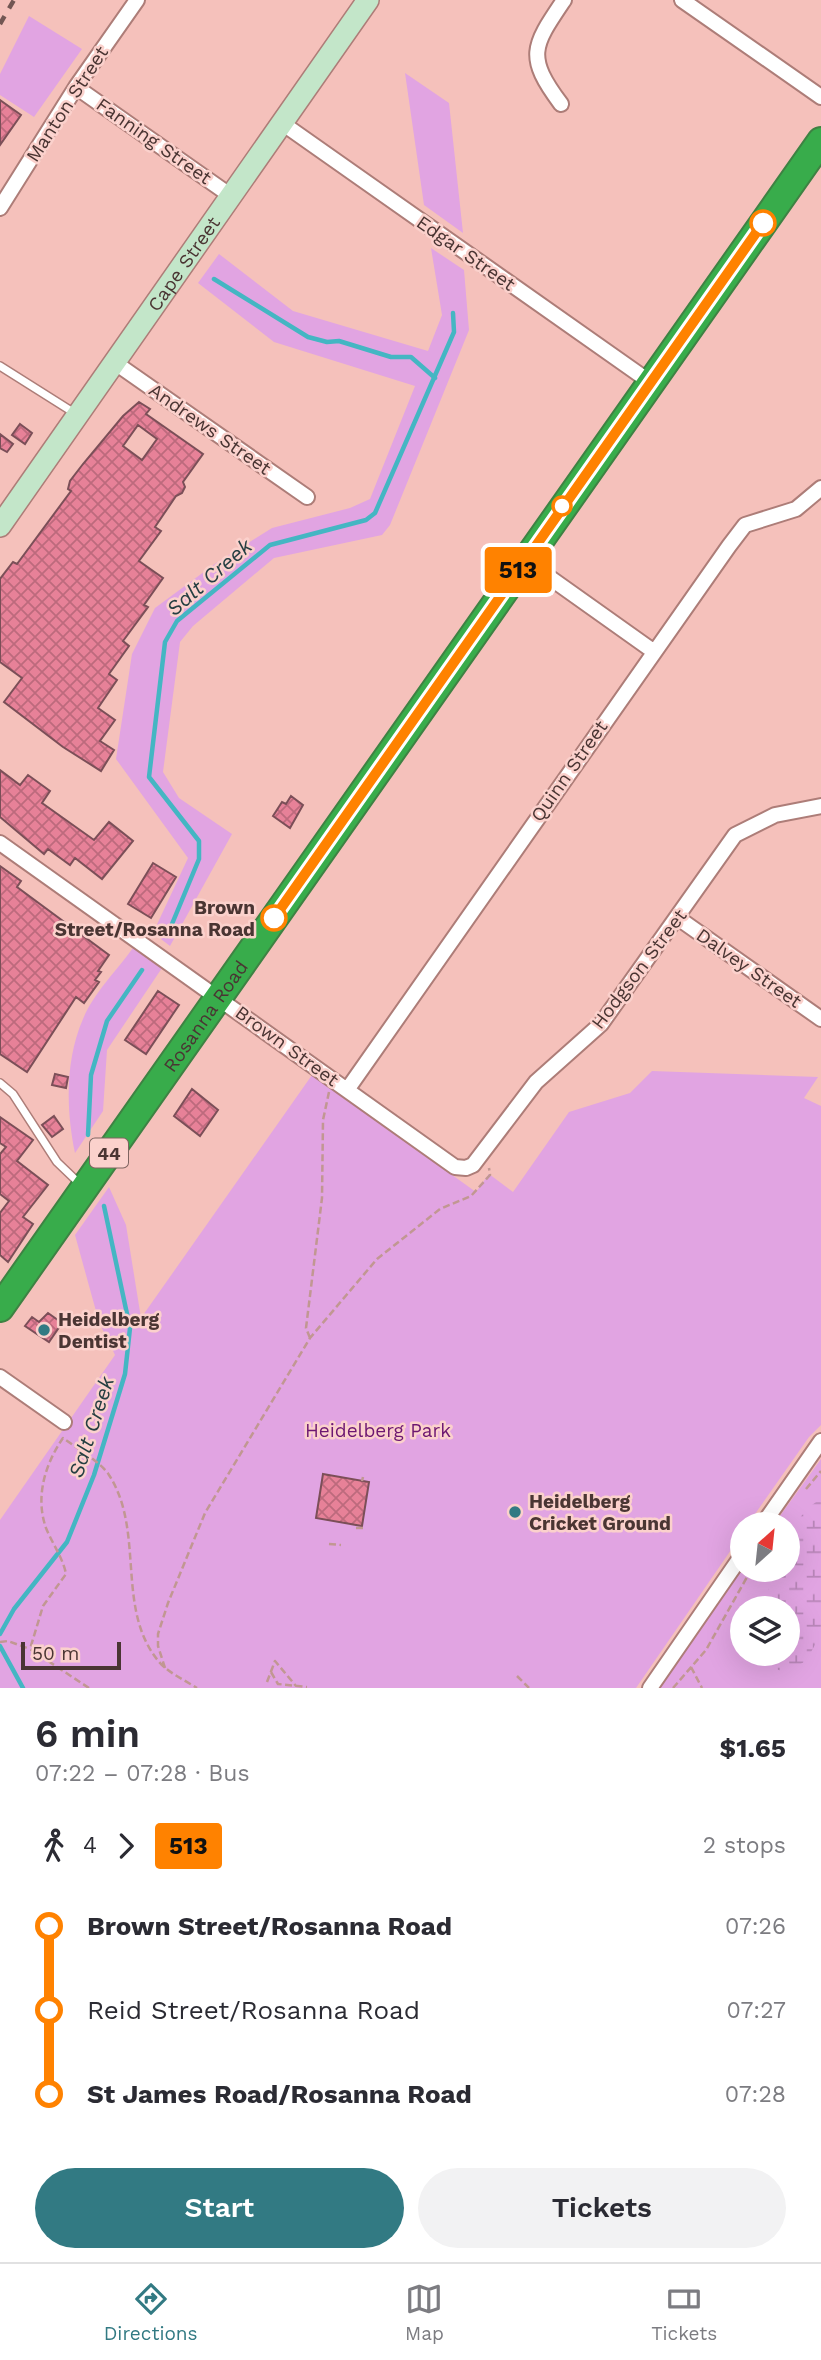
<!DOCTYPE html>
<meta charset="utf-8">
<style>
body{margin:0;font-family:"Work Sans",sans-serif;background:#f2f2f3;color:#2b2b33;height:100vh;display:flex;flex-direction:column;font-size:26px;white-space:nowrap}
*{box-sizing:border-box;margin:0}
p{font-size:23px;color:#7c7c81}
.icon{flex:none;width:38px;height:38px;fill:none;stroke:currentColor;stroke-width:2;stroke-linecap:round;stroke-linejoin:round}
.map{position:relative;height:1688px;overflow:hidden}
.details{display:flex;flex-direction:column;background:#fff;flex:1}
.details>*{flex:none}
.badge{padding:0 14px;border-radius:5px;font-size:24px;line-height:46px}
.needle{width:46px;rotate:27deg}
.controls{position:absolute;left:730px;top:1512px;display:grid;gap:14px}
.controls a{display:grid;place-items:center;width:70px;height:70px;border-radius:50%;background:#fff;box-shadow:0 7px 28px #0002;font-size:35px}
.scale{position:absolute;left:21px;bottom:18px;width:100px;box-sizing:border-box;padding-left:7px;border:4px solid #4a3533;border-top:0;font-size:19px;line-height:24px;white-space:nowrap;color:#4a3533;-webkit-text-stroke:5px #fbd1cc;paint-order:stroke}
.map>.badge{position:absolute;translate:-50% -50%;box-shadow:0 0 0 4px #fff}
.legs{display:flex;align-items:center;gap:10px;height:77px;padding:0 35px;font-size:23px}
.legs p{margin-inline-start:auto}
.headline{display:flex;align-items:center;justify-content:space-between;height:119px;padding:0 35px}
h1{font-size:38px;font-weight:600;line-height:52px}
.cta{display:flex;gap:14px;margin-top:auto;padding:14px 35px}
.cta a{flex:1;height:80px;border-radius:42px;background:#327a83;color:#fff;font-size:28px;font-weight:600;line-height:80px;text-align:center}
.cta a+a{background:#f2f2f3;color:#2b2b33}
ul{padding:0 35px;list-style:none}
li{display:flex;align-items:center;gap:24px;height:84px;font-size:26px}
li i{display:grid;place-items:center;width:10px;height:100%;margin:0 9px;background:currentColor}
li i::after{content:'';width:18px;height:18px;margin:-9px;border:5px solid;border-radius:50%;background:#fff}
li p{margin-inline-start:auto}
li:first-child i{background:linear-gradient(#0000 50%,currentColor 0)}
li:last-child i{background:linear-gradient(currentColor 50%,#0000 0)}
.dock{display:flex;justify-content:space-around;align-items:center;height:98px;border-top:2px solid #e1e1e2;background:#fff;font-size:19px;color:#7c7c81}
.dock a{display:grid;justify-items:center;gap:4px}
.dock .selected{color:#327a83}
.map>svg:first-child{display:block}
.green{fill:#e1a4e2;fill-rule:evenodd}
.wetland{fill:url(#wetland-marsh)}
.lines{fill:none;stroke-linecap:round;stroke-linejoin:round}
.stream{stroke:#44b6c3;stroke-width:4.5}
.building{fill:url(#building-cross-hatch);stroke:#7b4f58;stroke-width:2;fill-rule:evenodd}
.lane-casing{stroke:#ad7d78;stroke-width:10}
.street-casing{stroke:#ad7d78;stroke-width:18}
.secondary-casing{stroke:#ad7d78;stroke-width:24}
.highway-casing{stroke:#3e8243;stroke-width:30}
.path{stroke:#c19792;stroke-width:2.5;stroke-dasharray:7 3.5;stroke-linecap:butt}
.lane{stroke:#fff;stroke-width:7}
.street{stroke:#fff;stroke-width:14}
.secondary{stroke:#c3e6c9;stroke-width:21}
.highway{stroke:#38ac4b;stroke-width:26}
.rail{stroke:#725653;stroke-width:4.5;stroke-dasharray:9 9;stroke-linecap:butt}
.line-1-casing{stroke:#fff;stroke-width:16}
.line-1{stroke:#ff8200;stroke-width:10}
.stop-1-dot{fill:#fff;stroke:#ff8200;stroke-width:3.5}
.poi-dot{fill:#327a83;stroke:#fbd1cc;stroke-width:2.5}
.labels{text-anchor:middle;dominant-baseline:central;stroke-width:5;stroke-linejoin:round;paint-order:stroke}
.shield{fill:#fbd1cc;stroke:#7f6461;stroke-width:2}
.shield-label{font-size:18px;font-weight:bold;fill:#4a3533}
.street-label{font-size:19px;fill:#4a3533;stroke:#fbd1cc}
.stop-label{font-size:19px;font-weight:bold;fill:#4a3533;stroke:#fbd1cc;text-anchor:end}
.poi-label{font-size:19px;font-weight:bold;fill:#4a3533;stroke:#fbd1cc;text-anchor:start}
.park-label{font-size:19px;fill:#6d1771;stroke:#fbd1cc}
.water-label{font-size:21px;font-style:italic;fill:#253f42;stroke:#fbd1cc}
</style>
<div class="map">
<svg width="821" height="1688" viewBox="0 0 821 1688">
<defs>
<pattern id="wetland-marsh" width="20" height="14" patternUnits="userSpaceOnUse" patternTransform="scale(1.75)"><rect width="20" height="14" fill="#e1a4e2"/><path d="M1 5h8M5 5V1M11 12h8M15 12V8" fill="none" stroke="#b886b8"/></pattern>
<pattern id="building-cross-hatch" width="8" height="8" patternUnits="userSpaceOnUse" patternTransform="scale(1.75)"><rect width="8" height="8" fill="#e78198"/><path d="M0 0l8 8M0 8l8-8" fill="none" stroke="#bd6a7d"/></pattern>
</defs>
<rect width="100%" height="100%" fill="#f5c1bb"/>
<path class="green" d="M29,16L82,49L34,117L0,95V74Z
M405,73L449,103L463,233L424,205Z
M431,248L464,270L469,330L390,525L382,535L274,558L193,626L180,642L163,772L179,798L232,834L170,946L153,933L188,858L116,759L132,654L155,608L216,563L272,528L350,508L370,499L415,386L274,342L198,283L219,254L293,311L428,351L442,315Z
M133,948L162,968L107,1050L103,1111L75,1153C66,1110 65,1060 83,1019C93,994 117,970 133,948Z
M652,1071L818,1077L804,1098L821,1106V1425L809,1437L748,1524H742V1534L636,1688H0V1520L115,1355L99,1322L75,1235L109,1187L126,1225L141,1318L312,1075L476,1192L489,1174L513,1192L569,1112L630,1093Z
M821,1459V1688H660L742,1570H788V1524H774ZM742,1608H788V1654H742Z"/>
<path class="wetland" d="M821,1499V1634L806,1661L786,1672L775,1669L757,1654H788V1608H761L776,1570H788C788,1540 793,1515 821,1499Z"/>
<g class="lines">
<path class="stream" d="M214,279L308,337L327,342L339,341L391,357H411L435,378
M167,936L199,859V841L149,777L165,642L177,621L270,545L366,520L375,513L454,332L453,313
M88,1135L91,1075L107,1021L142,970
M0,1634L14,1609L67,1542L94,1475L125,1374L130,1328L104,1206
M0,1646L23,1688"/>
</g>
<path class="building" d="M0,100L21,115L0,145Z
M139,402L150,409L146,414L203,454L183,482L185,487L182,493L176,496L155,527L161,531L139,561L163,578L144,605L148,607L123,641L129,646L109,674L117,680L98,708L115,720L100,741L114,750L101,771L63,747L4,702L22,678L0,662V579L13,562L17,564L71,491L68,489L70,481L83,464L123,416ZM138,425L157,439L142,460L123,446Z
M20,424L32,433L25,444L12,435Z
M0,434L13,444L7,452L0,448Z
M0,770L20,785L28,775L50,791L42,803L94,840L109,822L133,841L102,879L75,858L70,865L48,849L44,854L0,817Z
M291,796L303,805L290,828L273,816L282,802L286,804Z
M153,863L176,877L151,918L128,904Z
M0,866L21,881L17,887L109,955L98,971L101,972L95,980L99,982L84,1003L76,997L27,1072L0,1054Z
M158,991L179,1005L146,1054L125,1040Z
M55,1074L68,1077L66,1088L52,1085Z
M192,1089L218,1110L200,1136L174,1116Z
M54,1116L63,1129L52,1137L42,1125Z
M0,1117L33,1140L17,1161L48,1185L23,1217L33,1224L8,1262L0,1255V1213L9,1201L0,1194V1154L6,1147L0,1143Z
M48,1313L62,1323L49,1342L25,1326L32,1317L39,1322Z
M323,1474L369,1482L362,1526L316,1518Z"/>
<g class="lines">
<g class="lane-casing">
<path id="lane" d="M0,366L76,414
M0,1083L13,1094L57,1162L81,1185"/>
</g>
<g class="street-casing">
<path id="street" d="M682,0L821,97
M76,87L231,196
M561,104C525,56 533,46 564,0
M282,123L650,382
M0,208L76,87L137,0
M114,362L307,497
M525,560L653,651
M0,843L455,1167L466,1168L473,1165L536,1082L601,1024L735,835L775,815L821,806
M678,918L821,1019
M347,1090L729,546L745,525L796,509L821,488
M0,1377L64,1422
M763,1524L821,1441
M650,1688L742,1555"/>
</g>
<g class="secondary-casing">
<g id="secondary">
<path id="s1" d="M0,526L368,0"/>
</g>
</g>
<g class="highway-casing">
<g id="highway">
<path id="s2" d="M0,1308L821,141"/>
</g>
</g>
<path class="path" d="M310,1338L306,1328L322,1198L323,1120L329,1092
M362,1481L363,1477
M806,1489L821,1471
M356,1528H363
M329,1544L341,1545
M0,1642L8,1641L30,1649
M691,1667L702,1688
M165,1668L158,1646V1634L168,1603L205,1513L310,1338L377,1259L440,1209L471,1196L490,1175L489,1168
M271,1672L278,1684L307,1687
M517,1676L529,1688
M267,1682L275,1661L296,1686
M89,1688L30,1649L43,1606L66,1574C63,1558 52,1543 46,1528C35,1497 45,1464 63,1438C75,1447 102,1463 109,1475C146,1532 114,1612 161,1664C171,1674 186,1681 197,1688
M673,1688L706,1650L751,1570"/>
<use href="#lane" class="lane"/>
<use href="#street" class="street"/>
<use href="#secondary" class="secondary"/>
<use href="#highway" class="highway"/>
<path class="rail" d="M0,24L14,0"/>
</g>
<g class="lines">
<g class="line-1-casing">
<path id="line-1" d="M274,918L763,223"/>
</g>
<use href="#line-1" class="line-1"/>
</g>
<g class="stop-1-dot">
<circle cx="763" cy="223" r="12"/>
<circle cx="562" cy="506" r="9"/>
<circle cx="274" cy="918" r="12"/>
</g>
<g class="poi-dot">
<circle cx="44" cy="1330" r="7"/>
<circle cx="515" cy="1512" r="7"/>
</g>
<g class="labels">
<rect class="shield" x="90" y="1138.5" width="38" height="29" rx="5"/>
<g class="shield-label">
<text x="109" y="1153">44</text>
</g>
<g class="street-label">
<text transform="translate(67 104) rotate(-57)">Manton Street</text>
<text transform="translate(154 141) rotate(35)">Fanning Street</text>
<text transform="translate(466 253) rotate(35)">Edgar Street</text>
<text stroke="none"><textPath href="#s1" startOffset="320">Cape Street</textPath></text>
<text transform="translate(210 429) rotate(35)">Andrews Street</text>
<text transform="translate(569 771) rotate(-55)">Quinn Street</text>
<text transform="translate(749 968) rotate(35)">Dalvey Street</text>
<text transform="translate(639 969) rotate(-53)">Hodgson Street</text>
<text stroke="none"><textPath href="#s2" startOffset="357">Rosanna Road</textPath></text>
<text transform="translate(287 1046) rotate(36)">Brown Street</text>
</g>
<g class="stop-label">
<text x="255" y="907">Brown<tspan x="255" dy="22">Street/Rosanna Road</tspan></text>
</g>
<g class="poi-label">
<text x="58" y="1319">Heidelberg<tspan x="58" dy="22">Dentist</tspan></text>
<text x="529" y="1501">Heidelberg<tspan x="529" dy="22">Cricket Ground</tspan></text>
</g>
<g class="park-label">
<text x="378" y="1430">Heidelberg Park</text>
</g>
<g class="water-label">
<text transform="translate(209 577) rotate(-41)">Salt Creek</text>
<text transform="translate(91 1427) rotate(-72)">Salt Creek</text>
</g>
</g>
</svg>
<div class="controls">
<a><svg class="needle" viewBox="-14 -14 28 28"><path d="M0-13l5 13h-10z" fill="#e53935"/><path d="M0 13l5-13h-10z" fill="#7c7c81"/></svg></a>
<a><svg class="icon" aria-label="layers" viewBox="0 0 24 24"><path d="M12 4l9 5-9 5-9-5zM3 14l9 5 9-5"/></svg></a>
</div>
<div class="scale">50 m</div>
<b class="badge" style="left:518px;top:570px;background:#ff8200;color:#111">513</b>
</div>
<section class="details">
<div class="headline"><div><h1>6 min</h1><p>07:22 – 07:28 · Bus</p></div><b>$1.65</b></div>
<div class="legs"><svg class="icon" aria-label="walk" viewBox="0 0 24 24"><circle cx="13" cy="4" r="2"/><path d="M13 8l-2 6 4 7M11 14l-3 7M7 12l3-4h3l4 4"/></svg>4<svg class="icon" aria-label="forward" viewBox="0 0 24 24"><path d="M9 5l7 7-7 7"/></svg><b class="badge" style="background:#ff8200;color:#111">513</b><p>2 stops</p></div>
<ul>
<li><i style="color:#ff8200"></i><b>Brown Street/Rosanna Road</b><p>07:26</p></li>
<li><i style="color:#ff8200"></i><span>Reid Street/Rosanna Road</span><p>07:27</p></li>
<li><i style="color:#ff8200"></i><b>St James Road/Rosanna Road</b><p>07:28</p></li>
</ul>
<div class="cta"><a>Start</a><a>Tickets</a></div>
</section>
<nav class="dock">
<a class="selected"><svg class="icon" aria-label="directions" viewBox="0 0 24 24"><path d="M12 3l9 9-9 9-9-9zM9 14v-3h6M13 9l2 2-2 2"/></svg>Directions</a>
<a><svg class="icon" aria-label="map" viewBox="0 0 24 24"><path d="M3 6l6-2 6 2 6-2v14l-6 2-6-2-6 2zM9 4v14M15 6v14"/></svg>Map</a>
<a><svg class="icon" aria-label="tickets" viewBox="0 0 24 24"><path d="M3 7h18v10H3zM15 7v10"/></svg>Tickets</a>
</nav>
